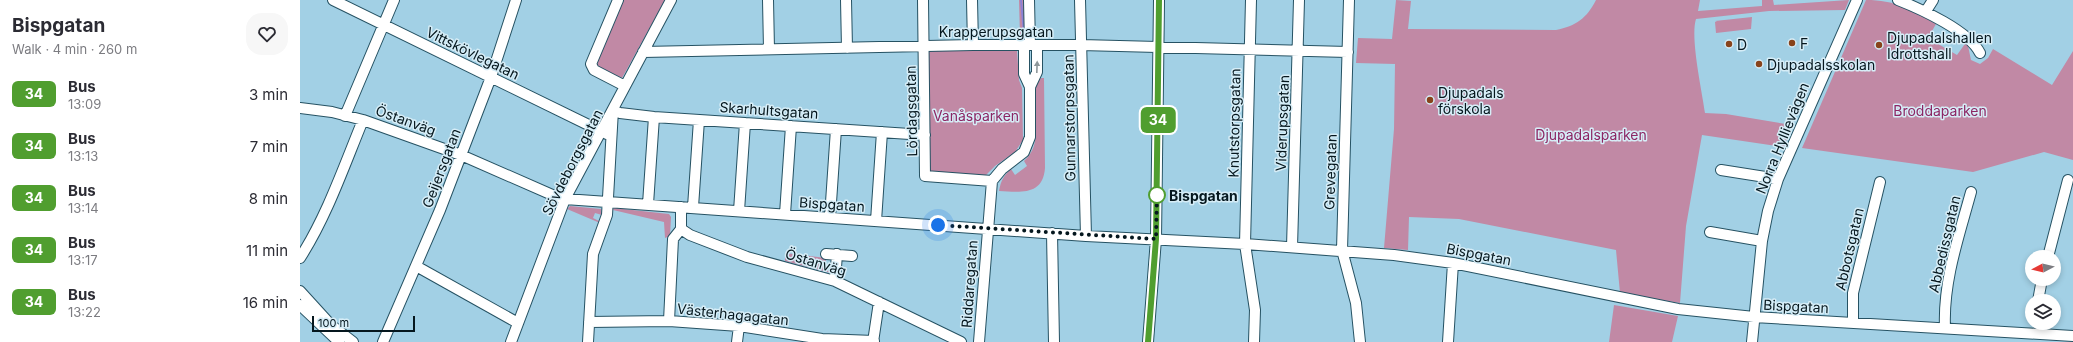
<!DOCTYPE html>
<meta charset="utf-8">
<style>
body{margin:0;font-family:Inter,sans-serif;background:#f7f7f7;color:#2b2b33;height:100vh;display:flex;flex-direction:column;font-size:15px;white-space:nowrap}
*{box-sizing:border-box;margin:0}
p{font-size:13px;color:#7c7c81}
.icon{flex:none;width:22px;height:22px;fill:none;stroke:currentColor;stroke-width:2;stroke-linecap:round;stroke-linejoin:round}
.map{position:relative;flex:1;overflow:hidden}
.panel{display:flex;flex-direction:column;background:#fff;width:300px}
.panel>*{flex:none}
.badge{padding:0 8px;border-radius:6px;font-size:14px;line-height:26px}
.needle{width:26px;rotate:263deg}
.buttons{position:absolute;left:1725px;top:250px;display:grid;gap:8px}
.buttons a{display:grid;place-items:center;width:36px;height:36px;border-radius:50%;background:#fff;box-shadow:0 2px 6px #0003;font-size:20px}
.scale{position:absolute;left:12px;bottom:10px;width:103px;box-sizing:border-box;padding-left:4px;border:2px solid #05171e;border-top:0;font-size:11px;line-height:14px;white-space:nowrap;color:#05171e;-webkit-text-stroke:3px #d6edf7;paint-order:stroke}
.you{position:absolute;width:20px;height:20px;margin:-10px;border:3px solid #fff;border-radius:50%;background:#1a73e8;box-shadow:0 0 0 6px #1a73e833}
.map>.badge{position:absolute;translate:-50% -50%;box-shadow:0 0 0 2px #fff}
.round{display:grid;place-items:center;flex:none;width:42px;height:42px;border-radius:16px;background:#f7f7f7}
.headline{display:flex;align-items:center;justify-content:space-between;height:68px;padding:0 12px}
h1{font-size:19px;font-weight:700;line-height:30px}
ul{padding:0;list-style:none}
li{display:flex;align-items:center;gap:12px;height:52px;padding:0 12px}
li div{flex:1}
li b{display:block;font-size:15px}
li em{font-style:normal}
li .badge{min-width:44px;font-weight:700;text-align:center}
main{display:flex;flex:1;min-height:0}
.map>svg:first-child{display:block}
.green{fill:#c189a5}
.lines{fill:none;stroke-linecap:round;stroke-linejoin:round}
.stream{stroke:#8b82d5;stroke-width:2}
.minor-casing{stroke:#265263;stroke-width:12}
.minor{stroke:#fff;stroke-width:10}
.oneway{fill:#8e979a}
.line-casing{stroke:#fff;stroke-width:9}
.line{stroke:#509e2f;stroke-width:6}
.walk{stroke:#05171e;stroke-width:4;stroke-dasharray:0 7.2}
.poi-dot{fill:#88431b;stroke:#d6edf7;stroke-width:1.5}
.stop-dot{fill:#fff;stroke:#509e2f;stroke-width:2}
.labels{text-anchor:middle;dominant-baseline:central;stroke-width:3;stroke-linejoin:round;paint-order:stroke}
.street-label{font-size:14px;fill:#05171e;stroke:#d6edf7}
.poi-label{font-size:14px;fill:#05171e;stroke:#d6edf7;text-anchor:start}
.park-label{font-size:14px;fill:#8c2664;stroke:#d6edf7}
.stop-label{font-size:14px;font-weight:bold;fill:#05171e;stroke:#d6edf7;text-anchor:start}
</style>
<main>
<section class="panel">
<div class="headline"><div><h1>Bispgatan</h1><p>Walk · 4 min · 260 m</p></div><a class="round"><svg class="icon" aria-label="heart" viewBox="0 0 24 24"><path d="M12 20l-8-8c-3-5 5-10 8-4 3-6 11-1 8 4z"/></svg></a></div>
<ul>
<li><span class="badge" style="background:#509e2f;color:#fff">34</span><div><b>Bus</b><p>13:09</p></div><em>3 min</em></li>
<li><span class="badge" style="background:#509e2f;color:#fff">34</span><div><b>Bus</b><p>13:13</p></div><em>7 min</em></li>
<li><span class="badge" style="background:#509e2f;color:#fff">34</span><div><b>Bus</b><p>13:14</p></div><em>8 min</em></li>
<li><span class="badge" style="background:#509e2f;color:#fff">34</span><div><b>Bus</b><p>13:17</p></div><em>11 min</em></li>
<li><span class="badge" style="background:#509e2f;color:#fff">34</span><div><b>Bus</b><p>13:22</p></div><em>16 min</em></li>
</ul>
</section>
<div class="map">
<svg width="1773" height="342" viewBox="0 0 1773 342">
<rect width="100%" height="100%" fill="#a2d0e5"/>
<path class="green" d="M322,0H365L322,78L296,66Z
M719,0H725L724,38L720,37Z
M1096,0L1111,1L1108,29L1256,30C1276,26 1287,18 1296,0H1400L1398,11L1462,6V0H1473L1474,5L1549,0L1545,10L1469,11L1396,19C1390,38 1402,91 1405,113L1426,114L1492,125L1484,147L1402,135L1386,226L1380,303L1320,293L1316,250L1159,219L1109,217L1108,250L1084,248L1094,129L1095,64L1056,63L1058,38L1092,39Z
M1566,0C1595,0 1611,9 1636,24L1628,38L1657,55L1667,41L1671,60L1680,64L1688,58L1693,49L1752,85L1773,51V160L1744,152L1673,172L1502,148Z
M1452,17L1451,29L1416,33L1415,22L1417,21H1415Z
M715,49L717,50L719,80L722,88L723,140L715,152L695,166L686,175L630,172L627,55L630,51Z
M741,78H744L745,168C743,196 720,192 699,191C701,181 703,176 711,169L715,175L727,166L724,161C750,138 722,101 741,78Z
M270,206L301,209L302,215L295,213L293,218L299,221L300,223L267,209Z
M314,208L369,214L371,217L370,236L365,238L364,222L313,210Z
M485,253L526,258L525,270L531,271V273L485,261Z
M1314,305L1378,316L1372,342H1309Z"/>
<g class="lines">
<path class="stream" d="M721,0L724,34L725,36"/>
<g class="minor-casing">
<path id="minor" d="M33,0L307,134
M318,0L291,64L294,70L325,86
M468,0L469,49
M546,0L547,48
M623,0L625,176L692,181
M672,0L673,45
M729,0L730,45
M780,0L786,236
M951,0L945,244L955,310L954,342
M1049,0L1042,250L1056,303L1060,342
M1598,0C1621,9 1669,31 1680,53
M1626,11L1633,0
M343,52L673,45H781L1048,52
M730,87L737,72V45
M0,108L32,112L63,120L161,155L257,197L265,199L786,236L945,244L1094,255L1153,263L1378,309L1454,317L1773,336
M45,116L94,0
M1421,170L1478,179
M348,204L354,117
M393,207L399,120
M439,211L445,123
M485,214L491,126
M530,217L536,129
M576,221L582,132
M381,229L390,235L447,257L535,281L661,342
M1410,232L1462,241
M752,233L754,342
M992,247L999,0
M526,254L552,256
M1748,257L1768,180
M0,258C27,216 44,166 63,120
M116,266L218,323
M535,281L537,254
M0,291L31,325L53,342
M1738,301L1742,279
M0,305L39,342
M369,321L373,239L381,229V207
M289,322L369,321L439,326L522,339L574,341
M1553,323V293L1580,182
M1645,327C1643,281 1659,236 1671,192
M83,342L140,210L191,77L216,0
M211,342L265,199L371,0
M288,342L293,254L307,215L313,110L320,113L354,117L625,135
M437,342L439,326
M573,342L579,302
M679,342L692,181L702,169L724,152L730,137V87L724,74V45
M848,342L856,239L859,0
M1148,342L1153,263
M1452,342L1462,241L1468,211L1478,179L1557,0"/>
</g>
<use href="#minor" class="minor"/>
</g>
<defs><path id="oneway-solid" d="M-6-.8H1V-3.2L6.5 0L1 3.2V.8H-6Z"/></defs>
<use class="oneway" href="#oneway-solid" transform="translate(737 67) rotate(-88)"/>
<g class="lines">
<g class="line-casing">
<path id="line" d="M848,342L856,239L859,0"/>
</g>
<use href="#line" class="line"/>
<path class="walk" d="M638,225L856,239L857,195"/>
</g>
<g class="poi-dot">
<circle cx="1492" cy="43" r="4"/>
<circle cx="1429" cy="44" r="4"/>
<circle cx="1579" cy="45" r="4"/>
<circle cx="1459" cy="64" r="4"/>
<circle cx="1130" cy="100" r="4"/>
</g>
<circle class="stop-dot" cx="857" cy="195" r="8"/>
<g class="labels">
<g class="street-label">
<text x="696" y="31">Krapperupsgatan</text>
<text transform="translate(173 53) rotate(26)">Vittskövlegatan</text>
<text transform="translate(469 110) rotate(4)">Skarhultsgatan</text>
<text transform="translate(611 111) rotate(-91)">Lördagsgatan</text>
<text transform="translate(769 118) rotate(-91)">Gunnarstorpsgatan</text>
<text transform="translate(106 120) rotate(20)">Östanväg</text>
<text transform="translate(934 123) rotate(-89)">Knutstorpsgatan</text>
<text transform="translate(982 123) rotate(-88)">Viderupsgatan</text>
<text transform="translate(1482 138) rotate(-68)">Norra Hyllievägen</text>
<text transform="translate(272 162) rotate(-63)">Sövdeborgsgatan</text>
<text transform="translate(141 168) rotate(-69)">Geijersgatan</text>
<text transform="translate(1030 172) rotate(-88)">Grevegatan</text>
<text transform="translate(532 204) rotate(4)">Bispgatan</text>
<text transform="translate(1644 244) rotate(-77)">Abbedissgatan</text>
<text transform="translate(1549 249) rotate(-77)">Abbotsgatan</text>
<text transform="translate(1179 254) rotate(11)">Bispgatan</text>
<text transform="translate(516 262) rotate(17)">Östanväg</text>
<text transform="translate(669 284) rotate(-86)">Riddaregatan</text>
<text transform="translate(1496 306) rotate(3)">Bispgatan</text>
<text transform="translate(433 314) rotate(6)">Västerhagagatan</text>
</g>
<g class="poi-label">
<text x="1587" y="37">Djupadalshallen<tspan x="1587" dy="16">Idrottshall</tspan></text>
<text x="1500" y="43">F</text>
<text x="1437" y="44">D</text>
<text x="1467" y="64">Djupadalsskolan</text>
<text x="1138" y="92">Djupadals<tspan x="1138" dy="16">förskola</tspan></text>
</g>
<g class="park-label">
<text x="1640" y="110">Broddaparken</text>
<text x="676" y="115">Vanåsparken</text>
<text x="1291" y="134">Djupadalsparken</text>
</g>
<g class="stop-label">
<text x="869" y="195">Bispgatan</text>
</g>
</g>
</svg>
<div class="buttons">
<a><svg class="needle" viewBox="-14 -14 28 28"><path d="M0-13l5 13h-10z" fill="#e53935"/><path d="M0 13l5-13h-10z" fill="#7c7c81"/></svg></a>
<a><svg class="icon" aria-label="layers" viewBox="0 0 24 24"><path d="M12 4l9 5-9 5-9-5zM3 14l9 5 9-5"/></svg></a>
</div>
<div class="scale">100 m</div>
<div class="you" style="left:638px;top:225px"></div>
<b class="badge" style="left:858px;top:120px;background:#509e2f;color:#fff">34</b>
</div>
</main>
